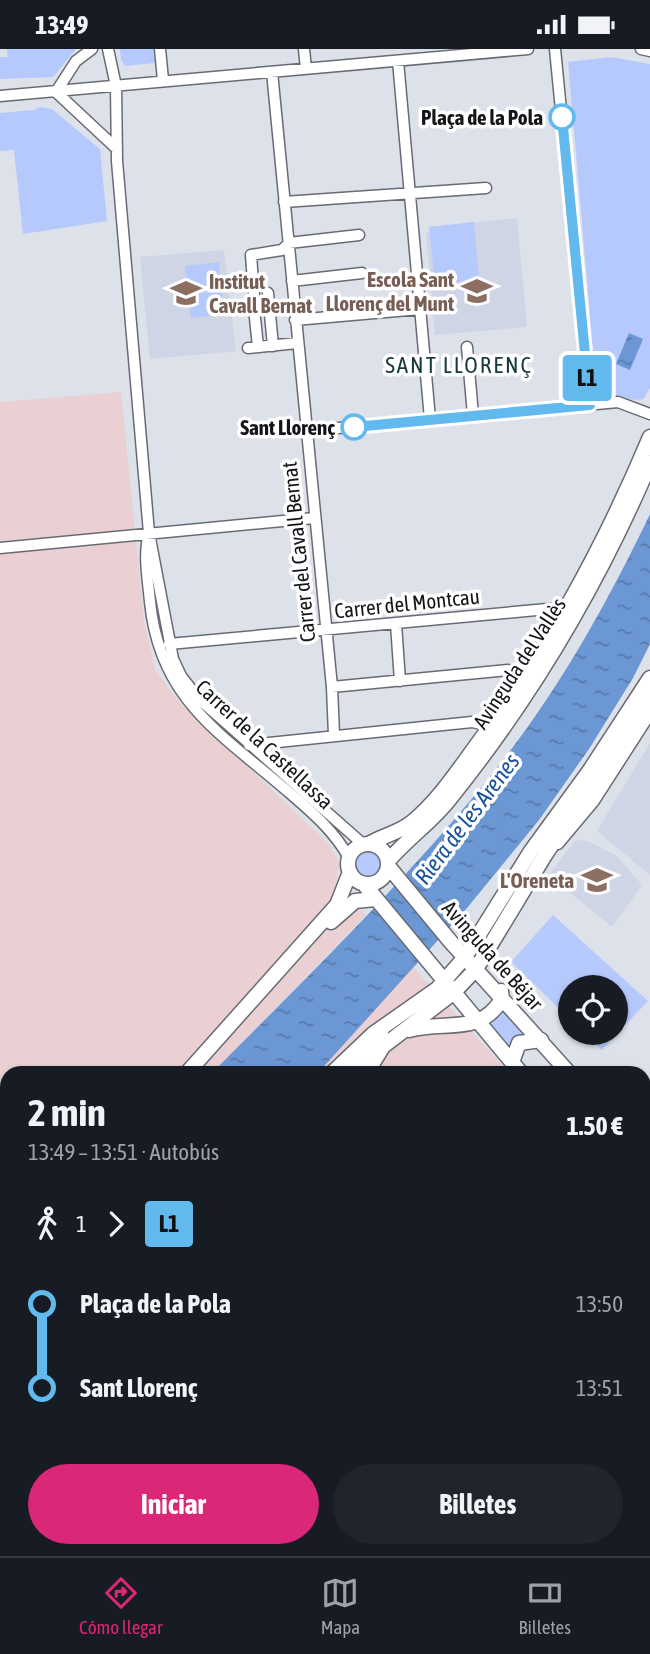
<!DOCTYPE html>
<html lang="es">
<meta charset="utf-8">
<style>
body{margin:0;font-family:"Asap Condensed",sans-serif;background:#20242c;color:#f1f3f6;height:100vh;display:flex;flex-direction:column;font-size:26px;white-space:nowrap}
*{box-sizing:border-box;margin:0}
p{font-size:23px;color:#9ea1a6}
.icon{flex:none;width:38px;height:38px;fill:none;stroke:currentColor;stroke-width:2;stroke-linecap:round;stroke-linejoin:round}
.map{position:relative;flex:1;overflow:hidden}
.sheet{position:absolute;left:0px;top:1017px;width:651px;height:492px;display:flex;flex-direction:column;background:#171b24;border-radius:21px 21px 0 0;box-shadow:0 2px 5px #0004}
.sheet>*{flex:none}
.badge{padding:0 14px;border-radius:5px;font-size:24px;line-height:46px}
.controls{position:absolute;left:558px;top:926px;display:grid;gap:14px}
.controls a{display:grid;place-items:center;width:70px;height:70px;border-radius:50%;background:#171b24;box-shadow:0 2px 5px #0004;font-size:35px}
.map>.badge{position:absolute;translate:-50% -50%;box-shadow:0 0 0 4px #fff}
.legs{display:flex;align-items:center;gap:10px;height:77px;padding:0 28px;font-size:23px}
.legs p{margin-inline-start:auto}
.head{display:flex;align-items:center;justify-content:space-between;height:119px;padding:0 28px}
h1{font-size:38px;font-weight:700;line-height:52px}
.primary-button{display:flex;gap:14px;margin-top:auto;padding:14px 28px}
.primary-button a{flex:1;height:80px;border-radius:42px;background:#db2777;color:#fff;font-size:28px;font-weight:700;line-height:80px;text-align:center}
.primary-button a+a{background:#20242c;color:#f1f3f6}
ul{padding:0 28px;list-style:none}
li{display:flex;align-items:center;gap:24px;height:84px;font-size:26px}
li i{display:grid;place-items:center;width:10px;height:100%;margin:0 9px;background:currentColor}
li i::after{content:'';width:18px;height:18px;margin:-9px;border:5px solid;border-radius:50%;background:#171b24}
li p{margin-inline-start:auto}
li:first-child i{background:linear-gradient(#0000 50%,currentColor 0)}
li:last-child i{background:linear-gradient(currentColor 50%,#0000 0)}
.status{display:flex;justify-content:space-between;align-items:center;height:49px;padding:0 35px;background:#171b24;direction:ltr}
.status svg{height:19px;fill:currentColor}
.menu{display:flex;justify-content:space-around;align-items:center;height:98px;border-top:2px solid #363941;background:#171b24;font-size:19px;color:#9ea1a6}
.menu a{display:grid;justify-items:center;gap:4px}
.menu .on{color:#db2777}
.map>svg:first-child{display:block}
.built{fill:#cfd5e5}
.industrial{fill:#ead0d2}
.grass{fill:#b6c9fc}
.water{fill:url(#water-ripples)}
.lines{fill:none;stroke-linecap:round;stroke-linejoin:round}
.minor-casing{stroke:#686b73;stroke-width:13}
.major-casing{stroke:#686b73;stroke-width:17}
.minor{stroke:#fff;stroke-width:10}
.major{stroke:#fff;stroke-width:14}
.line-1-casing{stroke:#fff;stroke-width:16}
.line-1{stroke:#62b9ee;stroke-width:10}
.stop-1-dot{fill:#fff;stroke:#62b9ee;stroke-width:3.5}
.labels{text-anchor:middle;dominant-baseline:central;stroke-width:7;stroke-linejoin:round;paint-order:stroke}
.stop-label{font-size:21px;font-weight:bold;fill:#141518;stroke:#fff;text-anchor:end}
.education-label{font-size:21px;font-weight:bold;fill:#785e54;stroke:#fff;text-anchor:end}
.street-label{font-size:21px;fill:#141518;stroke:#fff}
.neighbourhood-label{font-size:23px;letter-spacing:2px;fill:#183a39;stroke:#fff}
.water-label{font-size:23px;font-style:italic;fill:#19529c;stroke:#fff}
</style>
<div class="status"><b>13:49</b><svg viewBox="0 0 49 12"><path d="M0 12V9h3v3zM5 12V6h3v6zM10 12V3h3v9zM15 12V0h3v12zM26 1h20v11H26zM47 4h2v5h-2z"/></svg></div>
<div class="map">
<svg width="650" height="1507" viewBox="0 0 650 1507">
<defs>
<pattern id="water-ripples" width="26" height="14" patternUnits="userSpaceOnUse" patternTransform="scale(1.75)"><rect width="26" height="14" fill="#6b97d4"/><path d="M2 4q2-2 4 0t4 0M15 11q2-2 4 0t4 0" fill="none" stroke="#577aab"/></pattern>
</defs>
<rect width="100%" height="100%" fill="#dde1ea"/>
<path class="built" d="M517,169L527,278L435,286L426,184L430,183L429,178Z
M224,201L236,302L150,310L140,208Z
M650,694V826L597,782Z
M575,791L588,792L617,807L642,836L612,878L549,826Z"/>
<path class="industrial" d="M121,343L144,571L155,620L179,653L330,796L339,814L337,834L366,866L212,1024H7V1280L0,1289V353Z
M413,918L509,1024H318Z
M644,1173L650,1180V1507H101L96,1502H644Z"/>
<path class="grass" d="M7,0H76L53,28L0,30V8H8Z
M120,0H153L155,14L125,17L121,11Z
M611,8L650,15V339L643,350C631,353 604,346 596,336L568,13Z
M40,58L52,60L100,100L107,172L23,185L14,101L0,102V64L34,61Z
M474,173L479,231L435,235L429,178Z
M219,213L221,237L187,240L185,217Z
M222,242L224,265L191,269L188,245Z
M354 815a14 14 0 1 1 28 0a14 14 0 1 1-28 0Z
M553,866L648,952L602,1001L584,984H616V938H570V970L511,913Z
M505,961L528,986L509,1002L487,975Z"/>
<path class="water" d="M629,284L643,290L630,321L616,315Z
M650,465V595L633,629L589,700L539,771L467,859L318,1024H212C313,922 416,822 504,710C562,635 610,549 650,465Z
M7,1280V1389L0,1398V1289Z"/>
<g class="lines">
<g class="minor-casing">
<path id="minor" d="M108,0L116,37L117,112L149,484L173,610L181,627L199,650L364,796
M160,0L163,31
M304,0L306,20
M555,0L590,356
M641,0L650,2
M398,12L430,370
M272,23L332,638L334,686
M56,43L117,100
M56,43L76,12L92,0
M0,47L528,0
M284,153L486,139
M292,232L362,224
M268,244L273,297
M254,246L251,206L282,201L289,194L359,186
M254,259L258,298
M295,271L420,260
M467,298L473,366
M248,299L297,294
M306,382L618,353L650,365
M149,484C143,507 148,529 150,553C160,652 222,685 291,745C313,764 335,783 349,809
M0,499L314,469
M396,575L400,632
M169,595L547,560L560,561
M332,638L508,621L515,628
M249,696L472,673L482,675
M558,795L594,752L650,665
M360,1024L366,1003L383,984
M374,1024V1016L385,998
M0,1119L7,1126
M644,1202L650,1197
M644,1369L650,1364
M273,1502L278,1507
M634,1502L639,1507
M296,1507L303,1502
M486,1507L492,1502"/>
</g>
<g class="major-casing">
<path id="major" d="M540,587L555,561
M348 815a20 20 0 1 1 40 0a20 20 0 1 1-40 0Z
M369,795C382,787 398,784 411,774C437,753 457,723 476,697C548,601 604,498 650,388
M388,812C407,790 430,774 448,752C532,648 598,536 650,414
M388,817L450,892L569,1024
M364,835L521,1024
M331,873L355,852L375,850
M409,981C446,971 480,987 502,950L501,942
M512,1013L519,994L541,991
M187,1024L337,856L350,823
M332,1024L373,985L437,940L465,908L531,802L590,721L650,629
M348,1024L453,944L476,920L545,806L650,649
M644,1110L650,1117
M644,1165L650,1172
M0,1242L7,1233
M0,1416C7,1433 10,1447 0,1464
M0,1492L7,1501
M101,1502L110,1507
M34,1507L36,1502"/>
</g>
<use href="#minor" class="minor"/>
<use href="#major" class="major"/>
</g>
<g class="lines">
<g class="line-1-casing">
<path id="line-1" d="M354,378L590,356L562,68"/>
</g>
<use href="#line-1" class="line-1"/>
</g>
<defs>
<g id="school-bare" transform="scale(2.415)"><path d="M0-5L7-2L0 1L-7-2ZM-4 1L0 2.5L4 1V4Q0 6-4 4Z" fill="#8d6e63" stroke="#fff" stroke-width="2.5" paint-order="stroke"/></g>
</defs>
<g fill-rule="evenodd">
<use href="#school-bare" x="477" y="242"/>
<use href="#school-bare" x="186" y="244"/>
<use href="#school-bare" x="597" y="831"/>
</g>
<g class="stop-1-dot">
<circle cx="562" cy="68" r="12"/>
<circle cx="354" cy="378" r="12"/>
</g>
<g class="labels">
<g class="stop-label">
<text x="543" y="68">Plaça de la Pola</text>
<text x="335" y="378">Sant Llorenç</text>
</g>
<g class="education-label">
<text x="454" y="230">Escola Sant<tspan x="454" dy="24">Llorenç del Munt</tspan></text>
<text x="209" y="232" text-anchor="start">Institut<tspan x="209" dy="24">Cavall Bernat</tspan></text>
<text x="574" y="831">L'Oreneta</text>
</g>
<g class="street-label">
<text transform="translate(298 503) rotate(-96)">Carrer del Cavall Bernat</text>
<text transform="translate(407 554) rotate(-6)">Carrer del Montcau</text>
<text transform="translate(519 614) rotate(-57)">Avinguda del Vallès</text>
<text transform="translate(265 695) rotate(43)">Carrer de la Castellassa</text>
<text transform="translate(493 906) rotate(48)">Avinguda de Béjar</text>
</g>
<g class="neighbourhood-label">
<text x="459" y="316">SANT LLORENÇ</text>
</g>
<g class="water-label">
<text transform="translate(467 770) rotate(-53)">Riera de les Arenes</text>
</g>
</g>
</svg>
<div class="controls">
<a><svg class="icon" aria-label="locate" viewBox="0 0 24 24"><circle cx="12" cy="12" r="6"/><path d="M12 2v4M12 18v4M2 12h4M18 12h4"/></svg></a>
</div>
<b class="badge" style="left:587px;top:329px;background:#62b9ee;color:#111">L1</b>
<section class="sheet">
<div class="head"><div><h1>2 min</h1><p>13:49 – 13:51 · Autobús</p></div><b>1.50 €</b></div>
<div class="legs"><svg class="icon" aria-label="walk" viewBox="0 0 24 24"><circle cx="13" cy="4" r="2"/><path d="M13 8l-2 6 4 7M11 14l-3 7M7 12l3-4h3l4 4"/></svg>1<svg class="icon" aria-label="forward" viewBox="0 0 24 24"><path d="M9 5l7 7-7 7"/></svg><b class="badge" style="background:#62b9ee;color:#111">L1</b></div>
<ul>
<li><i style="color:#62b9ee"></i><b>Plaça de la Pola</b><p>13:50</p></li>
<li><i style="color:#62b9ee"></i><b>Sant Llorenç</b><p>13:51</p></li>
</ul>
<div class="primary-button"><a>Iniciar</a><a>Billetes</a></div>
</section>
</div>
<nav class="menu">
<a class="on"><svg class="icon" aria-label="directions" viewBox="0 0 24 24"><path d="M12 3l9 9-9 9-9-9zM9 14v-3h6M13 9l2 2-2 2"/></svg>Cómo llegar</a>
<a><svg class="icon" aria-label="map" viewBox="0 0 24 24"><path d="M3 6l6-2 6 2 6-2v14l-6 2-6-2-6 2zM9 4v14M15 6v14"/></svg>Mapa</a>
<a><svg class="icon" aria-label="tickets" viewBox="0 0 24 24"><path d="M3 7h18v10H3zM15 7v10"/></svg>Billetes</a>
</nav>
